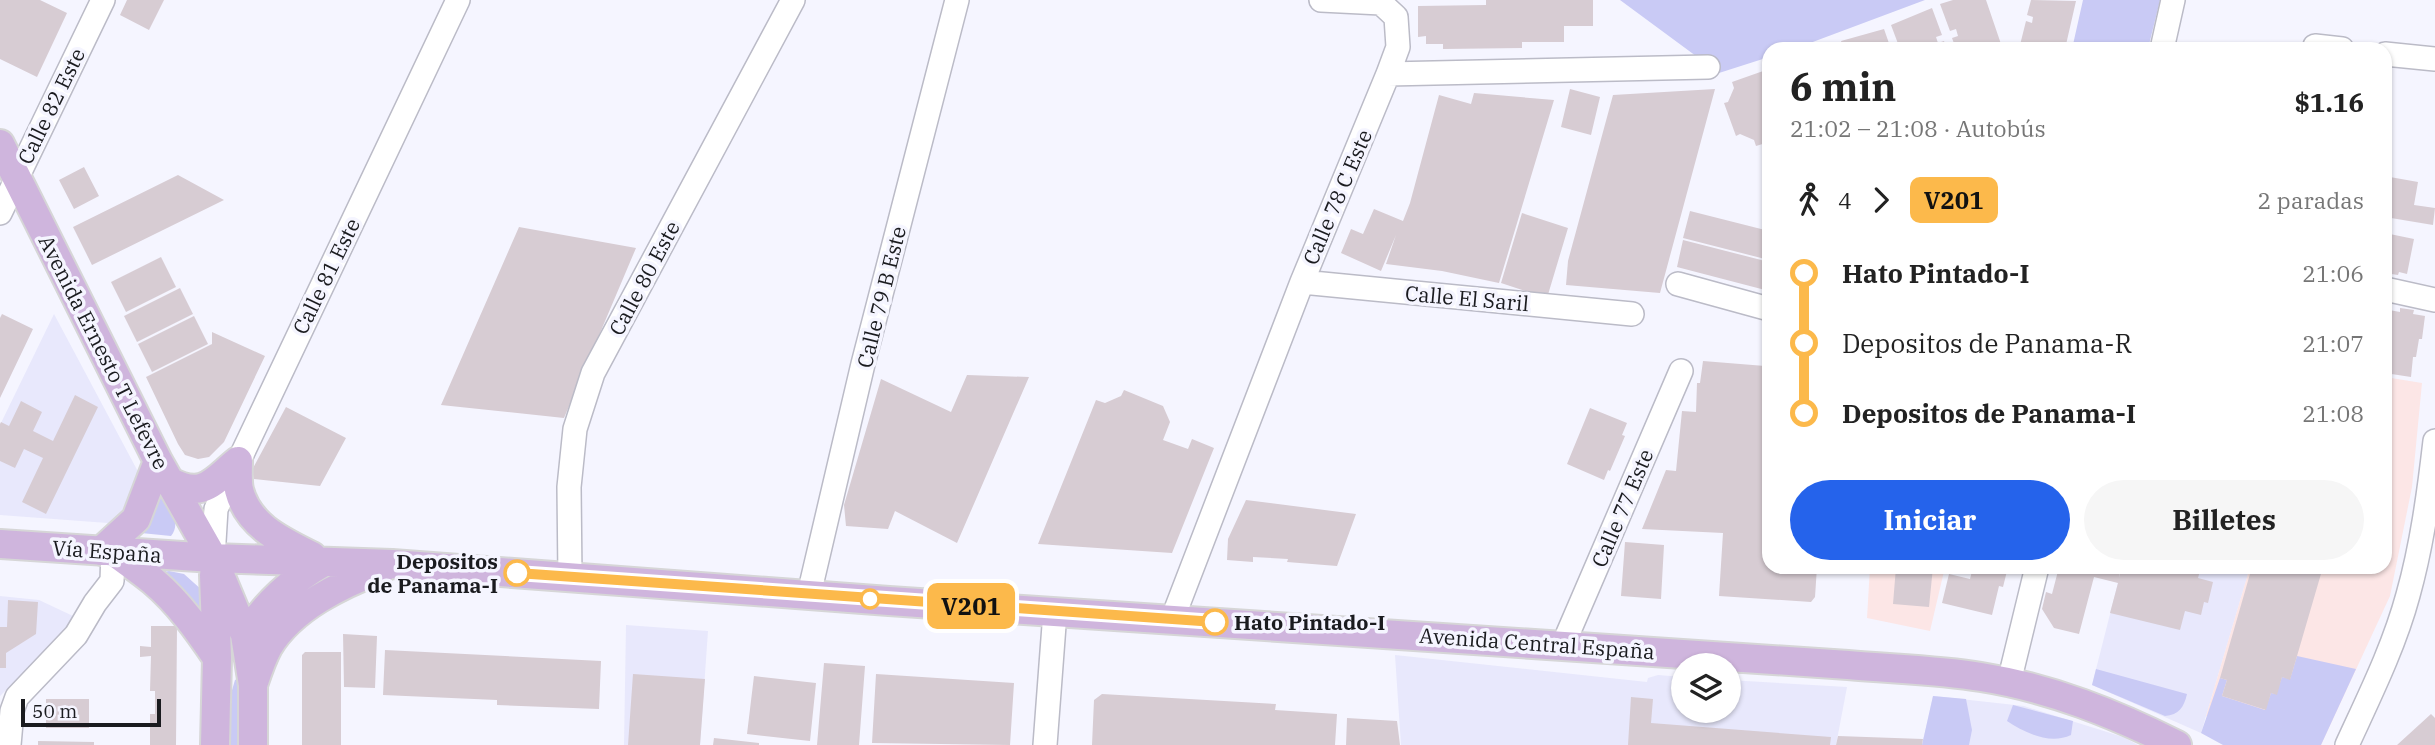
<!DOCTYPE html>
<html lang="es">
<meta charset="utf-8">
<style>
body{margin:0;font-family:"IBM Plex Serif",serif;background:#f6f6f6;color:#222;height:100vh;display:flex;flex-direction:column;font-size:26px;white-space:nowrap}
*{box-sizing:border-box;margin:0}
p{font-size:23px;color:#767676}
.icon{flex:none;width:38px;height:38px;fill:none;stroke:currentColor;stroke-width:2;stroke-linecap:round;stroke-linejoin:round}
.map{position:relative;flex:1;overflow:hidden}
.sheet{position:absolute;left:1762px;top:42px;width:630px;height:532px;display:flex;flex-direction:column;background:#fff;border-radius:21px;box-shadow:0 2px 5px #0004}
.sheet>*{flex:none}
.badge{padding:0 14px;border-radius:10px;font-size:24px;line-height:46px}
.controls{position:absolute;left:1671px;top:653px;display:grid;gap:14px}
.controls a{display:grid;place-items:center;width:70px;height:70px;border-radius:50%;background:#fff;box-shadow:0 2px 5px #0004;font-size:35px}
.scale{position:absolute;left:21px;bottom:18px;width:140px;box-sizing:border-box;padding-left:7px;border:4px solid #1a1b1f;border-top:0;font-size:19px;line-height:24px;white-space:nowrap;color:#1a1b1f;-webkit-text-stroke:5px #f5f5ff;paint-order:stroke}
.map>.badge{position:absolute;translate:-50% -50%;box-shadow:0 0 0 4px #fff}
.legs{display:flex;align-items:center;gap:10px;height:77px;padding:0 28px;font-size:23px}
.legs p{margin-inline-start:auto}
.headline{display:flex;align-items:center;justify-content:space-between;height:119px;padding:0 28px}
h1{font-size:38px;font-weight:800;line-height:52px}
.cta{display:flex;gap:14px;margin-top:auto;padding:14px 28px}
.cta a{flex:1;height:80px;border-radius:42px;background:#2563eb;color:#fff;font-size:28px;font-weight:800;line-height:80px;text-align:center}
.cta a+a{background:#f6f6f6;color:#222}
ul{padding:0 28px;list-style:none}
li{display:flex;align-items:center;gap:24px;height:70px;font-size:26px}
li i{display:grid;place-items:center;width:10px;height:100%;margin:0 9px;background:currentColor}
li i::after{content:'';width:18px;height:18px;margin:-9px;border:5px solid;border-radius:50%;background:#fff}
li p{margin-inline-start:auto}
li:first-child i{background:linear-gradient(#0000 50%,currentColor 0)}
li:last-child i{background:linear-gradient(currentColor 50%,#0000 0)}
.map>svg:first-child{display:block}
.built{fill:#e8e8fc}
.education{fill:#fce6e6}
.green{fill:#c9caf5}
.building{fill:#d7ccd3}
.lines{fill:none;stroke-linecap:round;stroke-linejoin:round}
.minor-casing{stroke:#bbbbc7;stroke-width:26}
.major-casing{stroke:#d6d6d7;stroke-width:32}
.minor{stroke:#fff;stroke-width:23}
.major{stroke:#cfb5dd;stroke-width:28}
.line-1-casing{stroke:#fff;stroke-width:16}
.line-1{stroke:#fcb94b;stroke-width:10}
.stop-1-dot{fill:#fff;stroke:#fcb94b;stroke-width:3.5}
.labels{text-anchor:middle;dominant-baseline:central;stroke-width:7;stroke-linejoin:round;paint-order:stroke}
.street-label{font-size:21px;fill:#1a1b1f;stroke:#f5f5ff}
.stop-label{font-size:21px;font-weight:bold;fill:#1a1b1f;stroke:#f5f5ff;text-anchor:end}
</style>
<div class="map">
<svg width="2435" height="745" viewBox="0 0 2435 745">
<rect width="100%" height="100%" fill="#f5f5ff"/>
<path class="built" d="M54,314L143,481L121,524L0,515V425Z
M2122,567H2250L2201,733L2092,685Z
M0,596L39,600L73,616L61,636L0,696Z
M626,625L708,631L700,745H624Z
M1395,655L1647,682L1648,678L1658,675L1683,677L1684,710H1729V680L1847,687L1836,745H1401Z
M1933,696L2024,706L2123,737L2138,745H1922Z"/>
<path class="education" d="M2385,377L2422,383L2412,487L2390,596L2321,745L2206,716L2250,567H2385Z
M1870,567H1945L1930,631L1867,618Z"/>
<path class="green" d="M1620,0H1925L1794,49H1769V57L1719,73Z
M2083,0H2160L2148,49H2072Z
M159,490C167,504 183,521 171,536L131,532Z
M169,571L184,574L203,591L206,619L163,572Z
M2297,656L2356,669L2321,745H2223L2201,733L2220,678L2227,680L2222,696L2265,710L2271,693L2276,694L2282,677L2290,679Z
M2096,669L2187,694C2184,707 2179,715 2165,716L2092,685Z
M239,678L246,745H227L228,704L235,680Z
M1933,696L1966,699L1972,730L1969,745H1922Z
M2013,705L2073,721L2071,735C2050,745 2025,733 2007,721Z"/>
<path class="building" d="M0,0H40L67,13L37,77L0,59Z
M127,0H164L149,30L120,15Z
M1486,0H1593V26H1564V42H1522V48L1443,49V44H1426V36L1418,37V6L1486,5Z
M1953,0H1986L2002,47L1995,49H1956L1952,38L1958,36L1956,29L1950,31L1940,4Z
M2031,0L2076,1L2065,49H2019L2026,21L2032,23L2033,17L2027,15Z
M1932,8L1942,35L1936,37L1938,43L1944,41L1947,49H1900L1891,25Z
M1884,29L1891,49H1844L1841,41Z
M1766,70L1769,76V142L1756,146L1754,140L1740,134L1736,136L1724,103L1728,102L1734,88L1732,82Z
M1570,89L1600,97L1591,135L1561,127Z
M1715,89L1660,293L1566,285L1568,261L1613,95Z
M1474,93L1554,100L1499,283L1442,271L1386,264L1396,235L1381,271L1341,253L1351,229L1363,234L1374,209L1403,221L1410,203L1439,95L1471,104Z
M84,167L99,196L74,209L59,180Z
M178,175L224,200L92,265L73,227Z
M2390,177L2418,182L2414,205L2435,208L2433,225L2385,217V189H2388Z
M1690,211L1769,231V260L1683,238Z
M1522,213L1568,228L1547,298L1501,283Z
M519,227L636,248L564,418L441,405Z
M2385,233L2414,239L2407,274L2399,272L2398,275L2385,273Z
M1683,240L1769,262V291L1677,267Z
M161,257L176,287L126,312L111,282Z
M180,288L193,314L137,342L124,316Z
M2400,308L2414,310L2413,314L2425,316L2422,339H2419L2416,357H2413L2411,377L2385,373V340L2389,310L2400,312Z
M2,314L33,329L0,398V318Z
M194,316L208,344L152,372L138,344Z
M212,332L265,356L224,442L209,457L198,459L185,455L178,444L146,377L212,344Z
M1703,361L1765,366L1764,407H1769V567H1817L1815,597L1811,602L1719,596L1723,533L1642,529L1666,470L1676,471L1682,411L1696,412L1697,383H1700Z
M967,375L1029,377L957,543L895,511L888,529L846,526L844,505L881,379L951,412Z
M1124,390L1163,406L1170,422L1163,440L1188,449L1192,439L1214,448L1172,553L1038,544L1096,400L1105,403L1121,396Z
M75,395L98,407L46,514L22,502L43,458L24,449L15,468L0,461V424L1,422L9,426L21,401L42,412L33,431L53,441Z
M286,407L346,438L320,486L254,479L252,470Z
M1590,408L1627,423L1622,435L1625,436L1610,471L1608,470L1604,480L1567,464Z
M1246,500L1356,514L1337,566L1287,562L1288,559L1253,557V562L1227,560L1228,539Z
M1625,542L1664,545L1661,599L1621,596Z
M1896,567H1933L1929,607L1893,604Z
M1973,567H2008L2003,587L1999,586L1992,615L1942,603L1949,574L1970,579Z
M2059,567H2121L2119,578L2122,567H2201L2198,578L2213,582L2208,603L2204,602L2201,615L2185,611L2180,630L2110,613L2118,583L2094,577L2079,634L2054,628L2042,609L2046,592L2052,594Z
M2252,567H2323L2290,680L2282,677L2277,695L2271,693L2266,710L2222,696L2227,680L2220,678Z
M8,600L38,602L36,634L6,653V668H0V627H7Z
M151,626H177L176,745H150V714H155V691H150L151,656L140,657V646L151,647Z
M343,634L377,636L375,688L344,687Z
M385,650L601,661L599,709L497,705V700L383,695Z
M305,652H341V745H302V655Z
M824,663L865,666L859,745H817Z
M633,674L705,679L700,745H628Z
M876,674L1014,683L1010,745L872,743Z
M754,676L816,683L810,741L747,734Z
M1102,694L1276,704L1275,710L1337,714L1335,745H1092L1094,700Z
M1631,697L1653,699L1651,723L1831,737L1830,745H1628Z
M46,699H89V728H46Z
M2431,714L2435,718V745H2397Z
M1347,718L1397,721L1400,745H1346Z
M1838,736L1923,739L1922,745H1836Z
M714,738L759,743V745H713Z
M38,741L94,742V745H38Z"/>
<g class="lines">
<g class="minor-casing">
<path id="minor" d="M2315,46L2342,49
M2162,49L2173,0
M2385,54L2435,59
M1388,74L1708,67
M0,213L103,0
M1302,282L1632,314
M1678,284L1769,309
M2385,289L2435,300
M213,558L216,509L458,0
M570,577L569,487L575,429L593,373L793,0
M809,594L863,364L957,0
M1172,620L1302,282L1388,74L1398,47L1396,17L1381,3L1321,0
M1563,645L1681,371
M2009,682L2037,567
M9,745L12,711L17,697L76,635L95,603L112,581L113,551
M1045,745L1055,612
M2347,745C2369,697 2394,647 2408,595C2422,545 2429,493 2435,441"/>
</g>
<g class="major-casing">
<path id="major" d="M0,144L158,461L213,558L245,635L253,685V745
M238,461C238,470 237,481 239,490C248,526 282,541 312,556
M169,481C204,500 213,481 238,461
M0,544L213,558L392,564L889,601L1848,665C1893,669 1938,670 1981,677C2051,688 2115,714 2177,745
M101,551L136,519L158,461
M113,551C126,561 141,571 153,581C179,603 198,630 217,658
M214,575L217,658L215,745
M245,635C267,603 290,581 324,562
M254,682C258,670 262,658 268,647C292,607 342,584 383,568"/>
</g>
<use href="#minor" class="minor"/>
<use href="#major" class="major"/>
</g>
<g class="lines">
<g class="line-1-casing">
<path id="line-1" d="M517,573L1215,622"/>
</g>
<use href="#line-1" class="line-1"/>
</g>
<g class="stop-1-dot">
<circle cx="517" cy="573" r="12"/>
<circle cx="870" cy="599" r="9"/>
<circle cx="1215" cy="622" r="12"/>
</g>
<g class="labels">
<g class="street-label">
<text transform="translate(51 106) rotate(-64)">Calle 82 Este</text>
<text transform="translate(1337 197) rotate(-67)">Calle 78 C Este</text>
<text transform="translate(326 276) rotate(-64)">Calle 81 Este</text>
<text transform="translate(644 278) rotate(-62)">Calle 80 Este</text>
<text transform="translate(881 297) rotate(-76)">Calle 79 B Este</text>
<text transform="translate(1467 298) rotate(5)">Calle El Saril</text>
<text transform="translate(104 352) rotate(63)">Avenida Ernesto T Lefevre</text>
<text transform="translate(1622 508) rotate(-67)">Calle 77 Este</text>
<text transform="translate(107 551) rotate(4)">Vía España</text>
<text transform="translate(1537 643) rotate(4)">Avenida Central España</text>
</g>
<g class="stop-label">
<text x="498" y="561">Depositos<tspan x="498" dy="24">de Panama-I</tspan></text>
<text x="1234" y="622" text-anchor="start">Hato Pintado-I</text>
</g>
</g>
</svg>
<div class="controls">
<a><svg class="icon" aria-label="layers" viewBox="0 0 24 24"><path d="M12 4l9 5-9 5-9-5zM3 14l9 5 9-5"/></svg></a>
</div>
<div class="scale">50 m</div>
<b class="badge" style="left:971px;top:606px;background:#fcb94b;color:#111">V201</b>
<section class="sheet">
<div class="headline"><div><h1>6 min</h1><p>21:02 – 21:08 · Autobús</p></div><b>$1.16</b></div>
<div class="legs"><svg class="icon" aria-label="walk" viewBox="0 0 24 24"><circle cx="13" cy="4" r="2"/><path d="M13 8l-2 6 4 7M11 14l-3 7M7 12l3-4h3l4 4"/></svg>4<svg class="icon" aria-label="forward" viewBox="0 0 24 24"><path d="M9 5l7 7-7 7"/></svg><b class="badge" style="background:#fcb94b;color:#111">V201</b><p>2 paradas</p></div>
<ul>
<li><i style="color:#fcb94b"></i><b>Hato Pintado-I</b><p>21:06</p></li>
<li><i style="color:#fcb94b"></i><span>Depositos de Panama-R</span><p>21:07</p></li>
<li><i style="color:#fcb94b"></i><b>Depositos de Panama-I</b><p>21:08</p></li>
</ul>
<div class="cta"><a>Iniciar</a><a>Billetes</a></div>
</section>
</div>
